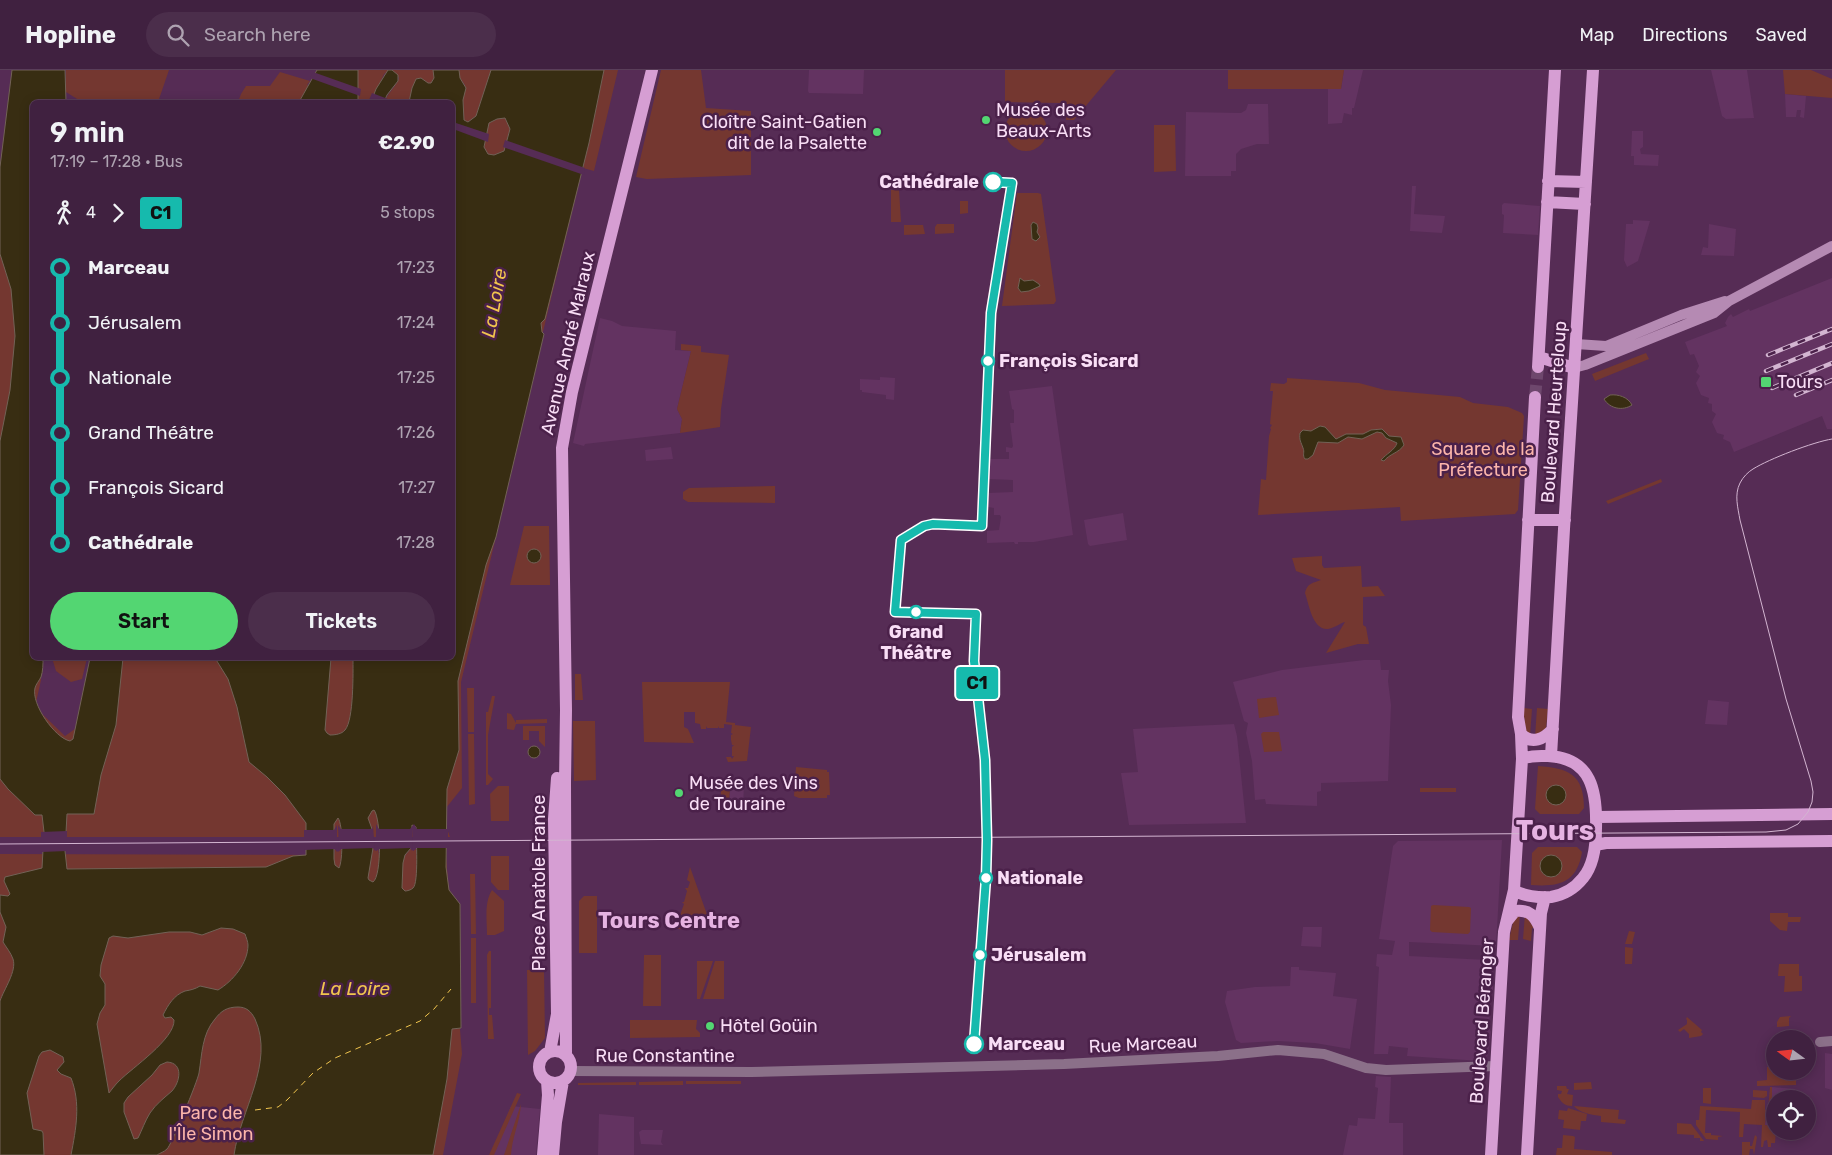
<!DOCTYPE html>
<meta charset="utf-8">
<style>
body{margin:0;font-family:Rubik,sans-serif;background:#4b2e4b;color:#f1f3f6;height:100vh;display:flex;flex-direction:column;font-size:19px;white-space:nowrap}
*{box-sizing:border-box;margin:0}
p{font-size:16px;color:#aea3b1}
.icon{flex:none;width:28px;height:28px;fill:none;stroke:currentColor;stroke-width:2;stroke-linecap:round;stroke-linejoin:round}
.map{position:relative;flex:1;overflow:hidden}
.drawer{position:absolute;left:30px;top:30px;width:425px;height:560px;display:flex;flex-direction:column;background:#402140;border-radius:8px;box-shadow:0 2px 12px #0003,0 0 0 1px #593e59}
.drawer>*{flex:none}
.badge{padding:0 10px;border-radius:4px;font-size:18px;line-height:32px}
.needle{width:32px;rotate:285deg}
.fabs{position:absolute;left:1766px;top:960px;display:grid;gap:10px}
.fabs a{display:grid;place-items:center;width:50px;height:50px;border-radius:50%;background:#402140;box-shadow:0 2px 12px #0003,0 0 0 1px #593e59;font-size:25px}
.map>.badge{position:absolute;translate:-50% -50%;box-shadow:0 0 0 2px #fff}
.legs{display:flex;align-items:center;gap:8px;height:55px;padding:0 20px;font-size:16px}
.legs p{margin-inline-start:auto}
.head{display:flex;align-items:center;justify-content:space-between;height:85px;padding:0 20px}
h1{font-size:28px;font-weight:600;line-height:38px}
.primary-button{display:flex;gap:10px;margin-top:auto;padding:10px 20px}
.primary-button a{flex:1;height:58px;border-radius:30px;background:#53d672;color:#111;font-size:20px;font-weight:600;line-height:58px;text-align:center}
.primary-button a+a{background:#4b2e4b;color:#f1f3f6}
ul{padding:0 20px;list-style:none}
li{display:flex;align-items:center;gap:18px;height:55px;font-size:19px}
li i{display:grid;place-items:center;width:8px;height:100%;margin:0 6px;background:currentColor}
li i::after{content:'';width:12px;height:12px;margin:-6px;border:4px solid;border-radius:50%;background:#402140}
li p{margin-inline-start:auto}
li:first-child i{background:linear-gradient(#0000 50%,currentColor 0)}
li:last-child i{background:linear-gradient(currentColor 50%,#0000 0)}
header{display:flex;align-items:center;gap:30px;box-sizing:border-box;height:70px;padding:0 25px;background:#402140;border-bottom:1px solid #593e59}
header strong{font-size:24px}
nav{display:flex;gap:28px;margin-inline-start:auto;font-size:18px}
.search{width:350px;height:45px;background:#4b2e4b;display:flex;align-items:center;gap:12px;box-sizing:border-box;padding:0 18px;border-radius:28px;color:#aea3b1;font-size:19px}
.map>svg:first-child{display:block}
.built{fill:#633361}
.green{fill:#743730}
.water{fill:#382d12;stroke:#726256;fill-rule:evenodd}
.pier{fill:#562c55}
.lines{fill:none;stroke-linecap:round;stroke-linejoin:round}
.ferry{stroke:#f1c54e;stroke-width:1;stroke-dasharray:6 5;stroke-linecap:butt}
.primary-tunnel{stroke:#6e476d;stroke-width:12;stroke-dasharray:12 6;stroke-linecap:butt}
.tertiary{stroke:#8b7089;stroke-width:10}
.secondary{stroke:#b58ab3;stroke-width:10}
.primary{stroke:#d69ed3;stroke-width:12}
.tram{stroke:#d3b5d1;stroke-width:1}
.rail-casing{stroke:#d3b5d1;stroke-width:4.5}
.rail{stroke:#4b214a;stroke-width:2.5;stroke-dasharray:8;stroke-linecap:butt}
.line-1-casing{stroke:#fff;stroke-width:11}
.line-1{stroke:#16baad;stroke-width:8}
.poi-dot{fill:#53d672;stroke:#4b214a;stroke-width:2}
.stop-1-dot{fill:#fff;stroke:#16baad;stroke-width:2.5}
.labels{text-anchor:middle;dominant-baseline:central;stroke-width:5;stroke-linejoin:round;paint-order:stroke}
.poi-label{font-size:18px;fill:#f9def6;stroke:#4b214a;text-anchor:start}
.stop-label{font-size:18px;font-weight:bold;fill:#f9def6;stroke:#4b214a;text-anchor:start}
.street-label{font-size:18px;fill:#f9def6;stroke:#4b214a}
.park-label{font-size:18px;fill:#fcb5aa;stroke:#4b214a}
.water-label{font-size:19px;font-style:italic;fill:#f1c54e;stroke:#4b214a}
.district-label{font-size:22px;font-weight:bold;fill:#e6b3e2;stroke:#4b214a}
.town-label{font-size:28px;font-weight:bold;fill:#e6b3e2;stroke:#4b214a}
</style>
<header>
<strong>Hopline</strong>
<div class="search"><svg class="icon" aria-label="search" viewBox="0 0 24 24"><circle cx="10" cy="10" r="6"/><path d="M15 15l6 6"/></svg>Search here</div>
<nav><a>Map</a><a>Directions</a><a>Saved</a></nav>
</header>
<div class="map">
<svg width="1832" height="1085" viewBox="0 0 1832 1085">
<rect width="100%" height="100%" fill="#562c55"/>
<path class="built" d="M809,0H864L863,24L809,23L808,21Z
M1344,0H1363L1354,38H1352V45L1344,43L1342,53L1328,54V19H1341Z
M1711,0H1747L1754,48L1726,49L1722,46Z
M1785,24L1806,26L1804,48L1800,47L1801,40H1797L1796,47H1786Z
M1248,34H1268L1269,74H1257L1241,79L1236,84V101H1231V106H1185L1186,42L1241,43L1246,40Z
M1632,61H1643V77L1640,79L1641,84L1659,85L1658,96L1634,95V86H1631Z
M1412,116H1416L1414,144L1445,146L1442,163L1410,161Z
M1504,133L1540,136L1538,165L1503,163L1504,145L1502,144V135Z
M1633,150L1650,151L1638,191L1627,197L1624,190L1626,154H1633Z
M1709,154L1736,159L1734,186L1701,185L1703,177L1708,178Z
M1832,208V359H1827L1822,346L1734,382L1730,372L1723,369L1724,365L1717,363L1712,352L1716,344L1712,341V334L1708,333L1709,328L1701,325L1696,313L1700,306L1696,302L1699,296L1694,284L1690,285L1685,272L1727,256L1725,253L1728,247L1731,244L1733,247L1749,239L1750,241Z
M600,248L612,251L622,256L676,261L675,280L691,281L677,339L682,349L680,363L585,374L584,376L573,373Z
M880,307L895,308L894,330L886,329V325L862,322V320H860V309L880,310Z
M1052,316L1073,465L1034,472H1018V474H1015L1014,472L987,473V461L999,460L1001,447L1000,445H994V438L988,437V423L1013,422V410L988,409V389H1009V382H1006V377L1012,378L1013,376L1010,353H1014V340L1012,339L1009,321Z
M671,377L673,389L646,391L645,380Z
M1123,443L1127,470L1090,476L1088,474L1084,450Z
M1364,590H1380L1381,600H1389L1388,611L1391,635L1388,711L1321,713V721L1317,722V736L1266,734L1265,729L1255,730L1252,691L1246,663L1248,653L1244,651L1233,612L1282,600Z
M1708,630L1729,632L1727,655L1705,654Z
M1234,654L1237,666L1246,753L1129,755L1121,703L1138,702L1133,659Z
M730,711L744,712L743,740H729Z
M1502,770L1496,876L1409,872V886L1487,890L1493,896V920H1491L1489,958L1491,962L1488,985L1481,991L1407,986L1408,978L1389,976L1388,984H1374L1379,897L1376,896L1377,884L1392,885L1395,871L1379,869L1393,776L1398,771Z
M1303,857H1322L1321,877L1301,876Z
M1291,897H1299V900L1336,903L1333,926L1357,929L1350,979L1315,973L1278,971L1241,973L1236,970L1225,932L1227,921L1255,917L1290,916Z
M1825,983L1832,984V1020L1825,1018Z
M1376,1006L1391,1007L1389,1053H1403V1085H1343L1349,1055L1357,1056L1358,1048L1375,1049L1378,1018L1375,1017Z
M1772,1017L1795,1019V1029H1775V1056L1765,1055L1766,1042L1772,1040Z
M511,1036L540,1039L536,1085H492Z
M599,1044L634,1047V1085H598Z
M642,1060H663L661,1072L663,1075L641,1074L639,1062Z"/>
<path class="green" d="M66,0H169L158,32H82L66,22Z
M358,0H389L384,4L371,32H358Z
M392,0H433L434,8L431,13L428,14L421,8L412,18L409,32H384C388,23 396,17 399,8Z
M459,0H491L476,46L468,52L464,50L463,30L465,15L460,8Z
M604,0H618L594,101L583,98Z
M661,0H701L706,38L751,41V105L647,109L636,107Z
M1005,0H1116L1074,50H1066L1067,37L1060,36V33L1005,32Z
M1228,0H1344L1341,19H1228Z
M1783,0H1811L1832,9V28L1785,24Z
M280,2L310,11L307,15L352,32H295L296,29L293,32H238L241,24L246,16H270Z
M32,32V588H42L41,610L35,637L65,666L82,654L93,588H452L453,72L577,121L490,481L496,467L461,612L462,718L446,738V730L440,739L450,767H0V170Z
M1005 60a21 21 0 1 1 42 0a21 21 0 1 1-42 0Z
M505,48L510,59L504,81L494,85L488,84L484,77L489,53L497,49Z
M1154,55H1175L1176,101L1154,102Z
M891,120H899L901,152H891Z
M1017,123H1038L1041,124L1056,231L1054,234L1002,236Z
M960,131H968V143L960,144Z
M937,154H954V163L935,164V157Z
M904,155H923L925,164L904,165Z
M681,274L701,276V282L729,285L721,339L720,357L680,363L682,349L677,339L691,281L681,280Z
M1646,283L1649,289L1595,311L1592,304Z
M1287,308L1359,313L1385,320L1460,327L1473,333L1508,337L1522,343L1524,346L1518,440L1515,444L1401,451L1400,437L1258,445L1261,409L1266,410L1269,366L1271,359L1270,358L1272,355L1270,354L1273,321H1270L1271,313L1284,314L1287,312Z
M1661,409L1662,412L1608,434L1606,431Z
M775,416V433L688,432L683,429V422L689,418Z
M524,456H549L550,515H510Z
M1322,486V495L1324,498L1361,496L1362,517L1378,516L1385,526L1363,527V555L1366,557L1369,574H1358L1326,583L1345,552C1340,553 1333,559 1327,559C1312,559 1309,534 1305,523C1307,513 1313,513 1321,510L1296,501L1292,488Z
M52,588H87L82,609L71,612L56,601Z
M575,604H581L583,630H575Z
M642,612H730L726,652L735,653V655L751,657L747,691L728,692L726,687H731L732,689L734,686H732V677L734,675H732L731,670H733H731V665L733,664L731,663L732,655L724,654V658H719V656L718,658H707L706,656V659H701L700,654L695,653V642H684V657L688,659L694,673L644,672Z
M474,618V662H468L467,618Z
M492,626H495L488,665V704L493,709L488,715H486V642H488Z
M1275,627H1276L1279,645L1259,648L1257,629Z
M1523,638L1532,639L1530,666L1526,662Z
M1537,638L1548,639L1546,658L1535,667Z
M507,643L511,644L516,653V650L547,649V653L516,654L514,660L507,659Z
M573,651H595L596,710L574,711Z
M523,656H545V677L539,671V661H529V670H523Z
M1263,662H1279L1282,681L1264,682L1261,664Z
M474,664L475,734L469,735L468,664Z
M1538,696C1568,698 1584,704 1584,738L1579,744H1540L1535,739Z
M796,697L827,700V702H829L830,725H827V728H799L794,726Z
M498,716H509V751H491L490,724Z
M727,718H730L729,731L720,737L721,720Z
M1420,718H1456V722H1420Z
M1538,777H1577L1582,782C1577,813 1559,817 1531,815L1532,783Z
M373,778L376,781L378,779L379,785L405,786L411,778L413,781L416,779L417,786H446L462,984L443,1085H0V784L334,785L335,779L338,782L341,779L372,785Z
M491,786H509V820H498L491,812Z
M690,797L709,850H713L714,858L675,859L684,834L682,832H684L687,821L685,818H688L690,812L687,810Z
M470,804H475L476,864H471Z
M492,820L504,831V861L495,865H487C487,850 484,833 492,820Z
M584,826H597V883H579V831Z
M1433,835L1469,837L1471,838L1470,862L1468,864L1432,862L1430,860L1431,836Z
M1520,843L1518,870H1509L1514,848Z
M1770,843H1788V847H1801L1800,852H1788L1787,861L1780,860L1770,851Z
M1525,844L1534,858H1532L1531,871L1523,869Z
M1629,861L1635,862L1632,874H1625Z
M471,868H476V933H471Z
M1625,877L1633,878L1632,894H1625Z
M489,881H491V938H489V945H492L494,969H488L487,885Z
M644,885H661V936H643Z
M697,891H713L700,929H697Z
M715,891H724V929H703Z
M1779,894H1799V906H1802V921L1784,922L1785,906H1778Z
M544,899L545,968L535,981L528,985L527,900Z
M1791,946L1789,948V956L1777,957V952L1780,947Z
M1687,947L1702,960L1701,962L1703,964L1701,966L1689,968V964L1684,959L1680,962L1678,960L1687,954V950L1686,949Z
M630,950H697L696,959L700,963V967L630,968Z
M1775,994V1001H1794L1792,1004V1006L1796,1004V1015L1757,1016V1011L1767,1010V997Z
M683,1011V1015H639V1012Z
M686,1011H741V1014H686Z
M636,1012V1015H578V1013Z
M1591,1012L1592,1019L1574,1020V1013Z
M1557,1016H1566L1567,1019H1569L1567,1024L1573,1025L1572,1036C1565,1036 1562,1033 1558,1027V1024H1561L1562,1021L1557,1020Z
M1770,1017H1772V1040L1766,1042L1765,1055L1775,1056V1061H1776L1775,1073H1771V1077H1768L1767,1070L1764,1071L1763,1077H1761L1762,1055L1744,1054L1743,1067H1739L1740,1042L1706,1040L1705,1063H1711V1065L1723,1066L1718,1067V1070L1706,1069L1696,1055V1050H1699L1700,1036L1751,1039L1752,1030H1765V1040H1768Z
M1703,1018H1711V1034L1703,1033Z
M1753,1020L1767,1021V1026L1764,1028L1753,1027Z
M517,1023L521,1024L494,1085H489Z
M521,1034C520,1052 512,1067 511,1085H504Z
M1574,1036L1619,1040L1618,1049L1626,1050L1625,1054L1601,1052V1046C1592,1045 1580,1043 1574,1036Z
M1568,1038L1587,1044L1586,1051H1581L1580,1060L1563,1058L1564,1050L1558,1049L1559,1040L1567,1041Z
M1677,1053L1691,1054L1704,1071H1700V1068H1694V1065L1677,1064Z
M1563,1065L1573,1066L1575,1067L1574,1079L1612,1082V1085H1556L1557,1078H1562Z
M1755,1065L1757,1067L1754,1085L1753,1079H1750L1749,1085H1742V1072H1750V1076H1752Z"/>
<path class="water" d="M12,0H65L66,32H32V588H43C43,594 43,601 41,607C39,611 36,614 35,618C31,634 55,668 70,671L73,669L90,588H123L116,655L101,705L94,744H67L65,781L67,799L266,797L293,786L306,785V753L285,725L267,707L249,692L237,637L228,609L215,588H331L325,660L327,663L330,665C335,665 342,664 345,660C354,650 353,601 353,588H452V32H409L412,18L416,9L421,8L428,13H431L434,8L433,0H459L460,8L466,18L463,30L464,50L468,52L476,46L491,0H604L589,73L545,249L541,253L542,262L544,264L496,467L486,495L458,611L459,680L447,719L446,797L449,820L460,834L461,958L452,959L447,1009L433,1085H234C240,1041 275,993 255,949C251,941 246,937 238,937C227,937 221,941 215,949C202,964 202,984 199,1003C198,1010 171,1076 167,1079C164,1082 160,1083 157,1085H71C76,1059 81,1033 71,1008L61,1004L57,1000L64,992L63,987L50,980L42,982L39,986L27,1023L33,1059L42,1061L43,1063L44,1085H0V931C4,919 17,901 13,889C11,883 6,877 3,872L6,857L0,842V825L8,826L10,824L4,811L5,807L42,798L44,762L42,745H35L8,719L0,709V371L10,320L15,266L11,219L0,184V97ZM505,48L510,59L504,81L494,85L488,84L484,77L489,53L497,49ZM374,740C381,748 382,806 373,812L369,810L368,808L373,778L372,759L368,748L372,741ZM338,748C343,754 343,791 339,798L335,795L334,789V754ZM412,755L416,757C416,767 419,813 413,818C411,820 407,821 405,821L402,818L403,793L405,785L411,778ZM221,858L233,859L245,864C246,867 248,872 248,875C248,893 233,911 218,920L200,916C195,919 191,920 185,921C174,925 168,935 163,945L165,948L171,947L174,950C175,969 132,998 119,1011C115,1015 112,1019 109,1023L97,954L100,943L105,935V914L100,906L101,895L109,868L113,866L128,868L169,862H190L202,865ZM167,992C184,993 180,1012 172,1021C164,1028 156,1034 150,1043C145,1051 142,1060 138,1068L134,1069L124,1042V1033L128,1027L152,1005L160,995Z
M317,0H358V32H299Z
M388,0H392L398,5V11L387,25L384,32H371L376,19Z
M1033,152L1037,154L1038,158L1037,162L1040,167L1036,171L1032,169L1031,155Z
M1020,208L1024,211L1033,210L1039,214L1040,216L1029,221L1021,222L1018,218Z
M1610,325C1618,324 1628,327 1632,335C1623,341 1610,339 1604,329Z
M1320,356L1325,357L1336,369L1346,364H1363L1371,360L1382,359L1389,366L1401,367L1404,375C1399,383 1389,384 1384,391L1381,390C1386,384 1395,380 1397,373L1386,368L1382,363L1377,362L1362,369L1348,367L1338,373L1318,372L1313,385L1308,389H1305C1302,385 1305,382 1303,378C1301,372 1299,370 1300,363L1303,360L1311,361Z
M527 486a7 7 0 1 1 14 0a7 7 0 1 1-14 0Z
M528 682a6 6 0 1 1 12 0a6 6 0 1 1-12 0Z
M1546 725a10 10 0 1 1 20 0a10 10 0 1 1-20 0Z
M1540 796a11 11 0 1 1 22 0a11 11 0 1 1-22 0Z"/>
<path class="pier" d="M313,2L361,19L360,26L310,8Z
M372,23L388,29L387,32H378L369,30Z
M453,52L489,64L488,72L453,59Z
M505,70L585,98L584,105L503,77Z
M376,754L379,759H410L414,754L417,759H448V757V778H416L413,781V757L412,781L410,778L379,779L376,781Z
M337,755V782L335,779L304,780V760H334Z
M338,755L341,759H372L373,756L375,781L373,778L341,779L339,781Z
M67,761V781L41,782V762Z"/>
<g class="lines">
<path class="ferry" d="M255,1040L278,1037L287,1030L313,1003L335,988L420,951L434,939L451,919"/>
<path class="primary-tunnel" d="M1535,327L1538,297"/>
<path class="tertiary" d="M1820,972L1832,971
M571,1001L751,1002L1064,994L1218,986L1278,980L1324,984L1366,998L1386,1000L1496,996"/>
<path class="secondary" d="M1576,274L1606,276L1681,245L1725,231
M1574,298L1585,295L1714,243L1729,231L1832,176"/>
<path class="primary" d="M1548,111L1586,112
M1547,132L1585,134
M1539,287L1574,298
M1538,297L1555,0
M1528,450H1565
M1521,664C1532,675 1544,669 1553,659
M1551,686L1564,459L1593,0
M1597,747L1832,744
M1595,775L1606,773L1832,771
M1514,820C1522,826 1540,828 1551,827C1563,825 1575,818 1583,808C1594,795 1596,774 1596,758C1597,722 1592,688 1548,686C1539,686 1531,685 1522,689
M1507,851L1515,841C1529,839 1535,846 1540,858
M539 997a16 16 0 1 1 32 0a16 16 0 1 1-32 0Z
M550,982L557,944L554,749L557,708
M566,986L565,713L566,640L562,378L572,322L591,245L652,0
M543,1085L548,1025L547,1011
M553,1085L556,1052L563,1011
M1491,1085L1504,862L1514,820L1522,689L1521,664L1518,647L1535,327
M1527,1085L1541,843L1545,827"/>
<path class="tram" d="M0,774L1766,762L1786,760L1798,754L1808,742L1812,732L1813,722L1811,711L1786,629L1740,450C1738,438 1734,425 1740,413C1743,407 1748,402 1753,399C1769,389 1813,372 1832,369"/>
<g class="rail-casing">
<path id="rail" d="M1768,285L1832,259
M1766,301L1832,274
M1772,318L1832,293
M1796,325L1832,310"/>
</g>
<use href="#rail" class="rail"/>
</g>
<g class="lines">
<g class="line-1-casing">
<path id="line-1" d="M974,974L986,808L987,770L985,690L974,591L976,544L895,542L901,470L924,456L933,454L982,456L991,243L1012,113L993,112"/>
</g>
<use href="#line-1" class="line-1"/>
</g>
<g class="poi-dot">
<circle cx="986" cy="50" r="5"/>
<circle cx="877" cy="62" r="5"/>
<rect x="1760" y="306" width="12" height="12" rx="2.5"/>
<circle cx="679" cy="723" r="5"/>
<circle cx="710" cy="956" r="5"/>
</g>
<g class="stop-1-dot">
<circle cx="993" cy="112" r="9"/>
<circle cx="988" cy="291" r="6"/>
<circle cx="916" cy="542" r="6"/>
<circle cx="986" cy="808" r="6"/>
<circle cx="980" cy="885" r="6"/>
<circle cx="974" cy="974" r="9"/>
</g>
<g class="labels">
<g class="poi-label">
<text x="996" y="40">Musée des<tspan x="996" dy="21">Beaux-Arts</tspan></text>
<text x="867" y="52" text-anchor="end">Cloître Saint-Gatien<tspan x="867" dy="21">dit de la Psalette</tspan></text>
<text x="1777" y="312">Tours</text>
<text x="689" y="713">Musée des Vins<tspan x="689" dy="21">de Touraine</tspan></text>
<text x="720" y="956">Hôtel Goüin</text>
</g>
<g class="stop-label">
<text x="979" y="112" text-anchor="end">Cathédrale</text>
<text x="999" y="291">François Sicard</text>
<text x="916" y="562" text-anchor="middle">Grand<tspan x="916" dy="21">Théâtre</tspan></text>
<text x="997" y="808">Nationale</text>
<text x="991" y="885">Jérusalem</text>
<text x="988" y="974">Marceau</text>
</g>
<g class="street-label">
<text transform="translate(568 273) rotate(-77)">Avenue André Malraux</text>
<text transform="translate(1554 342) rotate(-86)">Boulevard Heurteloup</text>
<text transform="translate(539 813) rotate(-90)">Place Anatole France</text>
<text transform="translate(1482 951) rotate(-86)">Boulevard Béranger</text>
<text transform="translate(1143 974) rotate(-3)">Rue Marceau</text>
<text x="665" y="986">Rue Constantine</text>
</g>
<g class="park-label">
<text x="1483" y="379">Square de la<tspan x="1483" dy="21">Préfecture</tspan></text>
<text x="211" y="1043">Parc de<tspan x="211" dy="21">l'Île Simon</tspan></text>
</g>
<g class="water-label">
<text transform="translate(494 233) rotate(-80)">La Loire</text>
<text x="355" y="918">La Loire</text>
</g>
<g class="district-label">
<text x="669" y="850">Tours Centre</text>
</g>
<g class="town-label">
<text x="1555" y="760">Tours</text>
</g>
</g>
</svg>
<div class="fabs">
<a><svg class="needle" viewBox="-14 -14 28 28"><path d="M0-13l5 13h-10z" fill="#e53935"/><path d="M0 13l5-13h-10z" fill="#aea3b1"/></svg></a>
<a><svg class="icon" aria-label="locate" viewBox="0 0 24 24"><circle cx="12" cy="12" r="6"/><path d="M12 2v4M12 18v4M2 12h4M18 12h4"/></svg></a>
</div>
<b class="badge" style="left:977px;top:613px;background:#16baad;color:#111">C1</b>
<section class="drawer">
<div class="head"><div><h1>9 min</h1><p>17:19 – 17:28 · Bus</p></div><b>€2.90</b></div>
<div class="legs"><svg class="icon" aria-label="walk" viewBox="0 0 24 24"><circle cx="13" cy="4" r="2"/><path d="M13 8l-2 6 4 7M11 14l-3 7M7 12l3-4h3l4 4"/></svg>4<svg class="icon" aria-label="forward" viewBox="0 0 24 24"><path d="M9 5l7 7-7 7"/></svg><b class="badge" style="background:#16baad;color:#111">C1</b><p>5 stops</p></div>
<ul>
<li><i style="color:#16baad"></i><b>Marceau</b><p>17:23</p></li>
<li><i style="color:#16baad"></i><span>Jérusalem</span><p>17:24</p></li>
<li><i style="color:#16baad"></i><span>Nationale</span><p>17:25</p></li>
<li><i style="color:#16baad"></i><span>Grand Théâtre</span><p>17:26</p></li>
<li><i style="color:#16baad"></i><span>François Sicard</span><p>17:27</p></li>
<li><i style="color:#16baad"></i><b>Cathédrale</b><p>17:28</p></li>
</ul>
<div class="primary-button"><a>Start</a><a>Tickets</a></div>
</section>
</div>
